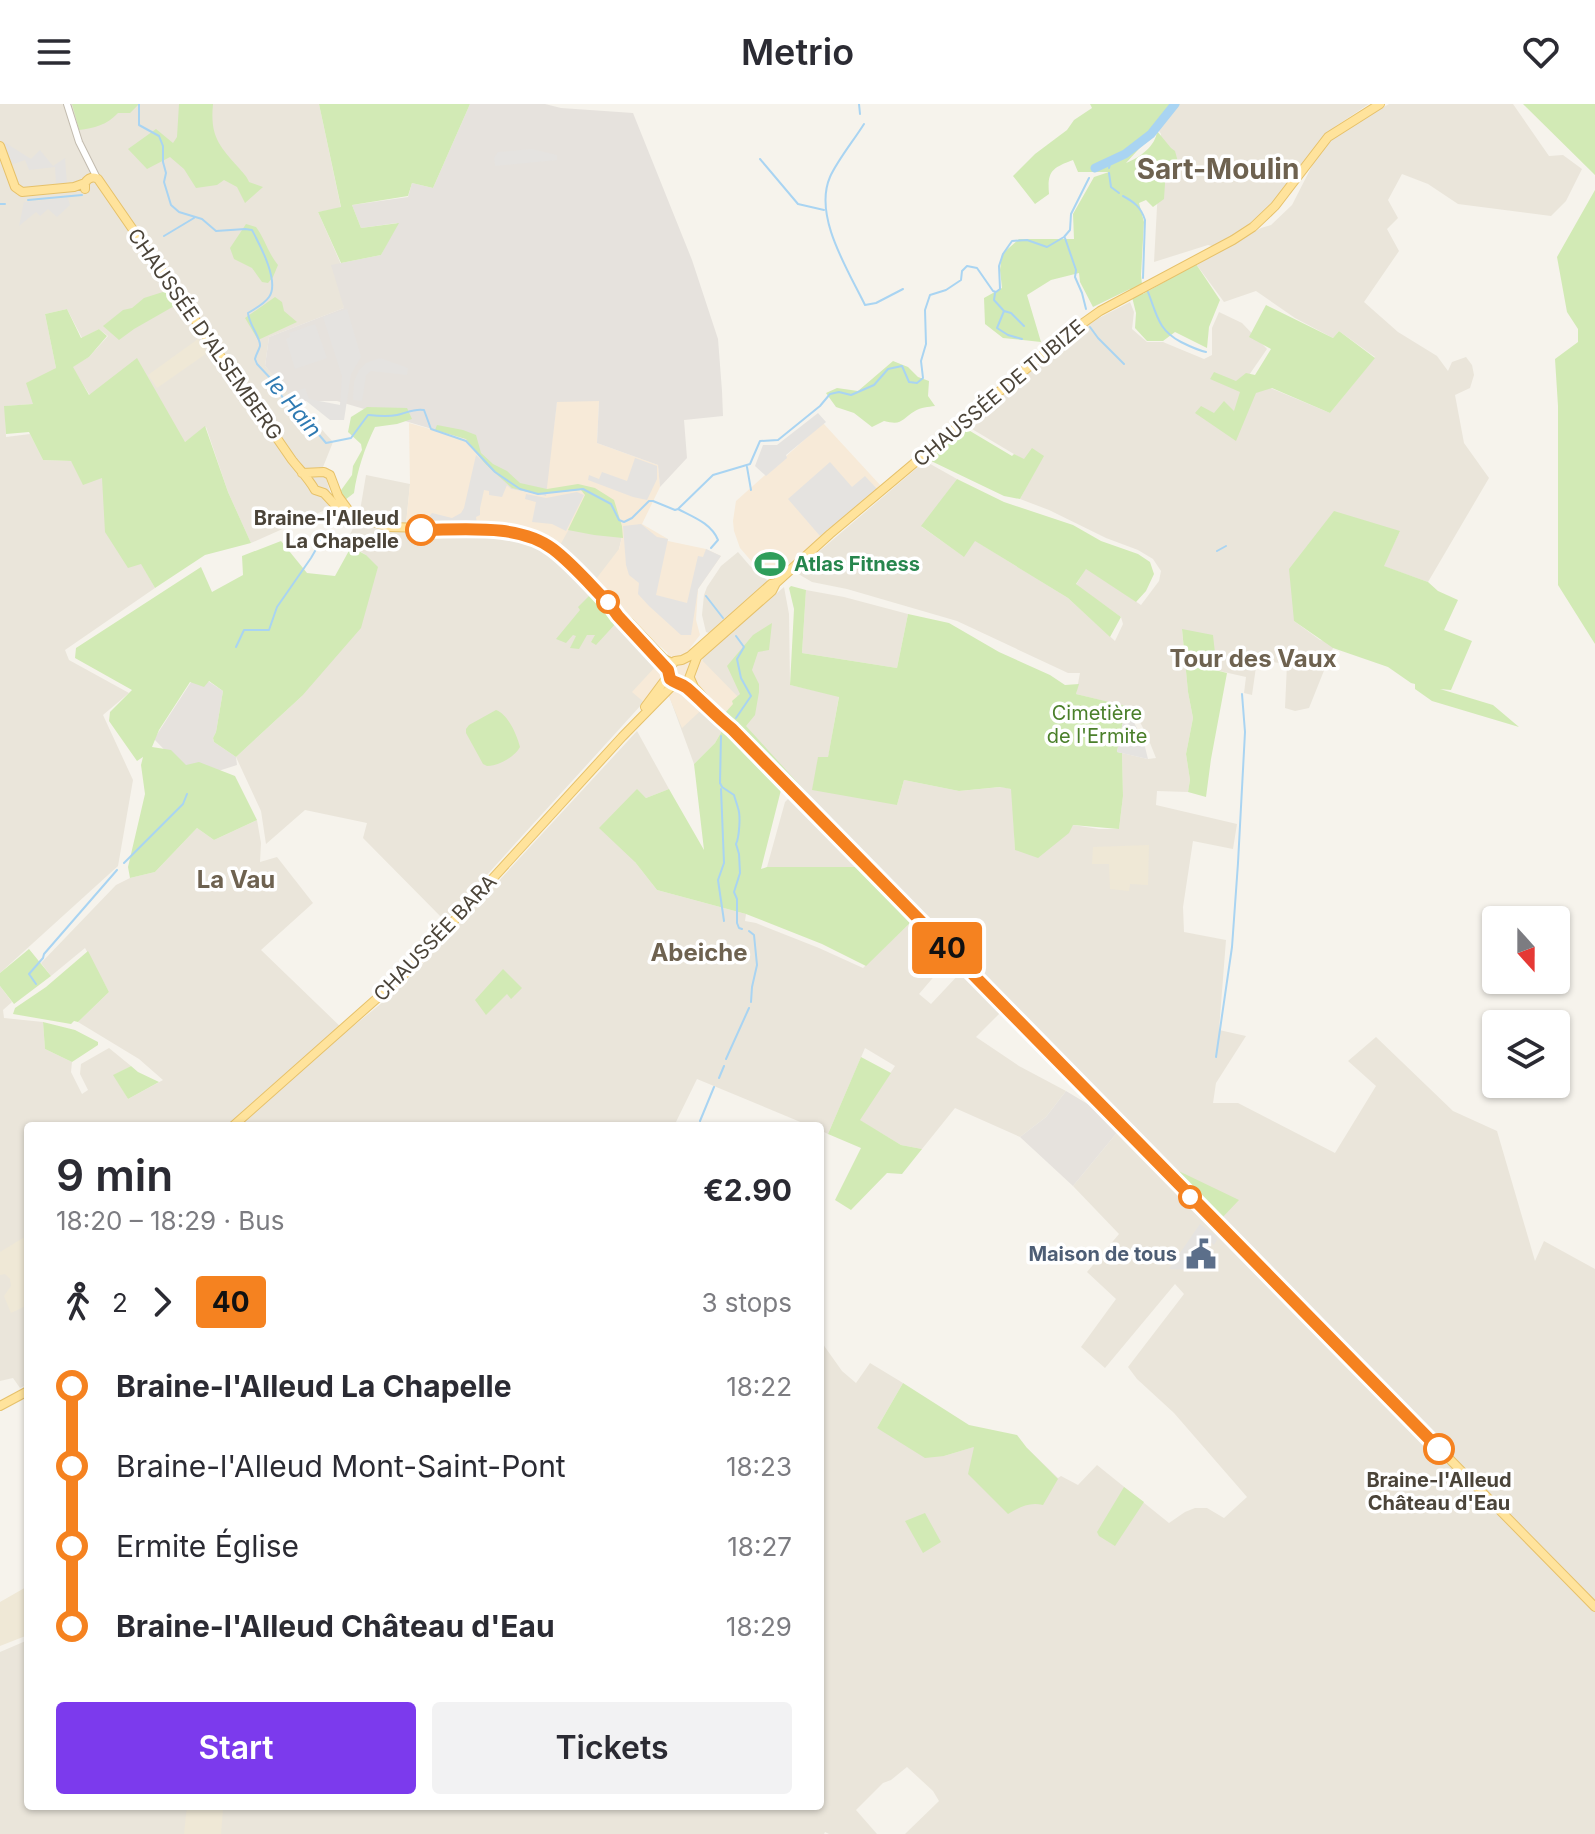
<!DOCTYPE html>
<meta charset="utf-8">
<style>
body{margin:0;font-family:Inter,sans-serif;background:#f2f2f3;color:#2b2b33;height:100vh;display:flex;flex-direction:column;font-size:30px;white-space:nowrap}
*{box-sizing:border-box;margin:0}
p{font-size:26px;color:#7c7c81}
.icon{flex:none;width:44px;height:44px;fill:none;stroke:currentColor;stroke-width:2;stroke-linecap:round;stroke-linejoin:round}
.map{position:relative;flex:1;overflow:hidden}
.sheet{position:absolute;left:24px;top:1018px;width:800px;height:688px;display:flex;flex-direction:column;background:#fff;border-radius:8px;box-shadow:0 2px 6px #0004}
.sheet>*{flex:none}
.badge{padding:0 16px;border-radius:6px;font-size:28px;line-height:52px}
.needle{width:52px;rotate:159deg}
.tools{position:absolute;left:1482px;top:802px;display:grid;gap:16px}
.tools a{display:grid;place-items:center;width:88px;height:88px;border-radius:8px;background:#fff;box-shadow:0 2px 6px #0004;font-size:40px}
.map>.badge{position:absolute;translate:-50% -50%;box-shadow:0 0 0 4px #fff}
.legs{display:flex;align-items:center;gap:12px;height:88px;padding:0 32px;font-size:26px}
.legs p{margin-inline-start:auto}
.head{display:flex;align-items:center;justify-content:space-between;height:136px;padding:0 32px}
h1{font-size:44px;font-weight:600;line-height:60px}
.button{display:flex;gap:16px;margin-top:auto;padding:16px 32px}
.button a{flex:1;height:92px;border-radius:8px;background:#7c3aed;color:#fff;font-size:32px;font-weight:600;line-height:92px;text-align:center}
.button a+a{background:#f2f2f3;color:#2b2b33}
ul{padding:0 32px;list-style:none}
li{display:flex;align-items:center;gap:28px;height:80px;font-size:30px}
li i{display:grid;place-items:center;width:12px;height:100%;margin:0 10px;background:currentColor}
li i::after{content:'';width:20px;height:20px;margin:-10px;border:6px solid;border-radius:50%;background:#fff}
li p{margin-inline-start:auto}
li:first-child i{background:linear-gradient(#0000 50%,currentColor 0)}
li:last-child i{background:linear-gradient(currentColor 50%,#0000 0)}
header{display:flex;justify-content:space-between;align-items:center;height:104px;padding:0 32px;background:#fff;font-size:36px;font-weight:600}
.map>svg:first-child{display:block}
.residential{fill:#eae5da}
.commercial{fill:#f7ead8}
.industrial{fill:#e6e2dd}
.education{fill:#efe8d6}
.green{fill:#d2eab5}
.parking{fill:#e5e3e0}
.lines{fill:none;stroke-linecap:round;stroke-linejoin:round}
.stream{stroke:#a9d4f2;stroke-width:2}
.river{stroke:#a9d4f2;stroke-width:9}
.minor-casing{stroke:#c2bbae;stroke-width:8}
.major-casing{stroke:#e6c16a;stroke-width:10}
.minor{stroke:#fff;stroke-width:6}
.major{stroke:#ffe39c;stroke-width:8}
.line-1-casing{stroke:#fff;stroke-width:18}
.line-1{stroke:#f58220;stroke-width:12}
.stop-1-dot{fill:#fff;stroke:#f58220;stroke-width:4}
.labels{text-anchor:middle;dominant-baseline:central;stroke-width:7;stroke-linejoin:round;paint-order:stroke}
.street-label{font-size:20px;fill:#4b4439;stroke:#fff}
.stop-label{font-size:20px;font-weight:bold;fill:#4b4439;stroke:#fff;text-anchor:end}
.leisure-label{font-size:20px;font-weight:bold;fill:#27864d;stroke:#fff;text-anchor:start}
.park-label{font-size:20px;fill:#4a7f2a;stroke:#fff}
.service-label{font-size:20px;font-weight:bold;fill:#4e5e75;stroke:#fff;text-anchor:end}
.water-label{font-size:22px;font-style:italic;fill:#2e7ab2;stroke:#fff}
.quarter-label{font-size:24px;font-weight:bold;fill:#6e6250;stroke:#fff}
.district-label{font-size:28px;font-weight:bold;fill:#6e6250;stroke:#fff}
</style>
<header><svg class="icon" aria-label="menu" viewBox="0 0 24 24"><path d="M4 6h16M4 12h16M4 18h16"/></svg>Metrio<svg class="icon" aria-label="heart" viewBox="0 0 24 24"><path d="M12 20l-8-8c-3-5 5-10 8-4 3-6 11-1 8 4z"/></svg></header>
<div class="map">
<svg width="1595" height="1730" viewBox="0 0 1595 1730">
<rect width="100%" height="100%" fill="#f6f3ec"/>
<path class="residential" d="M0,0H319L341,104L318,108L340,158L344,204L269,233L265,262L333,338L323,363L334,402L251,439L228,388L206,323L185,338L91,293L72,263L89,253L108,232L99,225L82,234L67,205L45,210L56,264L34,300L5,302L6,333L30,330L43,356L71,357L102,374L141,459L155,484L65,546L69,556L129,589L103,611L133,676L118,762L0,869Z
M1152,0H1369L1336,22L1318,38L1293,76L1262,112L1216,143L1208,141L1154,158L1161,30L1144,6Z
M1389,0H1513L1549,52L1563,51L1582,65L1566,97L1551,112L1458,100L1428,80L1402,70L1388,96L1398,114L1387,125L1399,147L1364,198L1398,228L1437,252L1448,267L1452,258L1466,253L1472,261L1474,271L1470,284L1455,291L1464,339L1489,374L1428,478L1383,462L1400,427L1294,517L1320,536L1335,539L1309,604L1295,607L1285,604L1287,560L1257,556L1252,591L1244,589L1246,573L1211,565L1215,549L1182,526L1188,588L1193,614L1186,650L1190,676L1188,688L1157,687L1156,701L1237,720L1233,745L1193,737L1183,803L1184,828L1226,836L1219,926L1246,932L1216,979L1213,999H1238L1335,1049L1376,982L1348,957L1376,933L1453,1007L1497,1027L1535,1157L1544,1137L1595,1165V1498L1101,995L929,816L815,705L724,611L698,581L703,552L784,483L789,510L790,581L839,592L828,654L897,701L904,676L959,687L1001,683L1012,685L1015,746L1073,721L1099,725H1119L1123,692L1122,649L1148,655L1156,654L1148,634L1133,604L1076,590L1080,569H1068L957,517L847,485L812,478L795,468L925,357L957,375L922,423L963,452L974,436L1068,494L1115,537L1123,520L1121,513L1076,481L1086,464L1141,501L1159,477L1161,467L1153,455L1138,446L1106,434L1049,406L1020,395L1043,352L1024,356L967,322L1064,236L1097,215L1130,198L1134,208L1132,225L1147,238H1163L1204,255L1212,251V224L1219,208L1242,219L1267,245L1247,274L1330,309L1375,253L1339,227L1333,234L1295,214L1256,187L1224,198L1196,160L1261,124L1271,121L1292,101L1317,52L1332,35L1345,25Z
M366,371L410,380L406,420L524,426L545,435L569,425L622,433L619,445L625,512L660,543L650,551L662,565V578L445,817L363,734L367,719L305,706L266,740L261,707L236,653L302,592L366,451L346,438L359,413Z
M738,448L750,462L767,476L768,479L709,529L706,528L702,511L704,491L707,483L721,462Z
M806,486L844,493L908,510L897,564L802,549Z
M668,589H684L723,625L715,639L694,660Z
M637,627L669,685L646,694L637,686L635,758L657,786L746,810L745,817L756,819L819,844L863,864L910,819L949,855L919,890L931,900L961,868L1000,909L976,933L1019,962L1066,987L1046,1013L1020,1033L955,1004L922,1045L901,1041L859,1016L895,962L865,944L828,1030L820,1026V1022H810L697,975L674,1022H28V1280L20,1284L13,1274L0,1277V882L12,898L3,906L4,914L43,918L45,945L72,958L71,968L82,990L88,986L80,970L81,960L109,944L131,962L114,971L128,995L163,976L139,955L78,918L109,888L85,844L51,872L41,859L116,781L130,774L155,768L197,724L214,736L257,716L261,739L260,758L277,753L313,799L261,846L346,928L399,885Z
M788,695H794L857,763H767L785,698Z
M1120,1025L1595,1508V1730H905L939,1697L933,1687L907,1663L891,1676L883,1679L856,1706L877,1730H829L825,1728L824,1730H0V1548L28,1536V1702H820V1236L842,1267L856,1279L870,1259L903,1279L877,1324L944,1352L977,1342L1027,1344L1058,1374L1061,1372L1078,1381L1097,1361L1169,1419L1185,1408L1195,1404H1207L1224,1414L1247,1393L1174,1309L1137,1275L1128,1263L1184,1190L1175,1180L1105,1264L1081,1243L1116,1195L1087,1168L1119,1130L1073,1082Z"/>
<path class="commercial" d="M557,297H599L597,339L658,361L660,383L642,420L668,435V437L706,445L721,452L698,485L696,516L700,531L690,544L741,596L724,611L711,597L682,624L668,590L645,599L632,588L668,549L625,512L593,479L619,445L622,433L569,425L559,443L545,435L524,426L406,420L410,380L409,319L466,335L486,363L511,385L545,392Z
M823,319L881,382L776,471L773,472L753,459L740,444L734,427L733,417L736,397Z"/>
<path class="industrial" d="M470,0H545L561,4L633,9L692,156L718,235L722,287L723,312L684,316L687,354L660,383L658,361L597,339L599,297L557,298L546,392L511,385L486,363L466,335L337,297H295L265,262L269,233L344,204L331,161L381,151L397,119L361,124L352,101L408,93L412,79L433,84Z
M208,577L223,587L216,628L213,634L214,638L236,653L237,661L212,669H187L154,635L191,578Z
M1066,987L1091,1002L1120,1025L1073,1082L1020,1033L1046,1013Z"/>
<path class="education" d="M198,235L207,249L157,284L148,271Z
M1149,741L1148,781L1130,780L1129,787L1110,785L1109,760H1092L1093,743Z
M28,1131V1201L11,1209L4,1192L11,1182L10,1175L5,1170L0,1171V1148Z
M28,1482V1531L0,1542V1498Z
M187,1702L223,1705L221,1730H184Z"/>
<path class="green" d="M72,0H139L130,9H118C107,21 94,24 79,26Z
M179,0H213C210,31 218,41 238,63C243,69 246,71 249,78L263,83L245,99L237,83L224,76L217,81L196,84L184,65L170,53L147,65L128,45L156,25L173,39L177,33Z
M319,0H470L433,84L412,79L408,92L352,101L361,124L399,119L381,151L341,159L318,108L341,103Z
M1090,0H1180L1126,59C1139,54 1156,42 1157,27L1171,44L1175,47L1178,58L1166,64L1164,95L1153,103L1146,96L1139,99L1144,118L1141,171L1143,190L1196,160L1220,196L1209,223L1207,244L1175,228L1163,237H1147L1135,224L1136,209L1130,185L1093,203L1080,178L1079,169L1051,176L1027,191L1041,238L1003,234L985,220L984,194L1002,184L1000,166L1002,150L1019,135H1074L1073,110L1094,73L1109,68H1078L1073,56C1052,64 1047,67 1049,90L1035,100L1013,72L1035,50L1067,26L1074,16L1092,4Z
M1523,0H1595V71Z
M1595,86V540L1558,481V302L1555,255L1578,238V225L1567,208L1557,153Z
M246,120L256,123C265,135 268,149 278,161L273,173L268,179L262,178L252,164L234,155L230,144Z
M166,187L176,201L134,225L119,236L103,222L123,206L132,204L144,194Z
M275,193L282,198L284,207L297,218L258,236L245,214Z
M1266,201L1333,234L1339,227L1375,254L1330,309L1272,284L1256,289L1236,337L1195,309L1201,302L1214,309L1224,297L1234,307L1240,288L1210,275L1214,268L1236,277L1246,269L1255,271L1271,245L1249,233Z
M67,205L81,234L99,225L107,232L89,253L73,263L89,291L137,254L185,338L205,322L228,388L251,439L205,451L155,484L141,460L128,464L105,428L102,374L83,381L71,357L43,356L29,328L6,330L4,302L33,300L26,279L56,264L45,210Z
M893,257L908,263L918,273L929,277L928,292L935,302C928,303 921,303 915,307C901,315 903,322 884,317L872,323L854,309L836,303L826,289L837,284L858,287Z
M367,303L407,304L412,315L397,320L375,323C365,343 357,367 354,389L345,396L339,389L352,371L353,362L362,346L361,340L348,328L351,313Z
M437,321L463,326L476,331L481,349L493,360L507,367L520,379L547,385L578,380L595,384L614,396L622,422L623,434L594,431L568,426L585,391L581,386L537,390L512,384L486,361L466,335L435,326Z
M965,324L1012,352L1014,350L1024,355L1032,344L1044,352L1020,395L1004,392L929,356Z
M957,375L1004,398L1073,421L1101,437L1138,450L1150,458L1154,470L1146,487L1136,498L1086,465L1076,480L1121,513L1110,533L1068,494L975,437L964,453L921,422Z
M1334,407L1400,427L1384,462L1428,478L1438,487L1458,496L1444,526L1472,537L1451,586L1440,585L1493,601L1519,623L1432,597L1415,585V580L1411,579L1388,563L1333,544L1294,517L1289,465Z
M281,437L307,469L335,472L351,443L366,451L378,463L361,524L302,592L236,653L214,638L213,634L216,628L223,587L209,577L204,583L190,578L159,626L152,643L171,646L186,661L199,658L235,672L257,716L214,736L197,724L155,768L130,774L128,763L145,690L141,661L143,653L137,657L109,617L110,608L132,586L75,554L76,544L201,463L212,488L243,471L242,452Z
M791,482L806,486L802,549L897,564L908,510L949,519L999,548L1050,571L1065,581L1079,580L1076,590L1126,602L1117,648L1122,649L1123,692L1119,725L1073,721L1069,729L1038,754L1015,746L1011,685L1000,683L959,687L904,676L897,701L812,686L818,653H828L839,593L790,581L794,505L789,484Z
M592,489L618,517L596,541L591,538L595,531H587L579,545L570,544L576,532L573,531L566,539L556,535L580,506L578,503Z
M772,519L769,546L758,548L752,566L759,580V588L755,611L746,622L807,689L804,692L725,609L733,600L732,597L740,590L727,562L753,531Z
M1182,525L1213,531L1215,549L1211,565L1227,569L1211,655L1206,693L1188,688L1190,676L1186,650L1193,614L1188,588Z
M496,606C508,610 517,631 520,643C515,653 498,662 487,662L483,660L466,629V625L469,621Z
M723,625L781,686L761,765L767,763H857L892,797L910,819L866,862L822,840L746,810L657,786L635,758L599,724L637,685L646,694L669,685L704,746L694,660L715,639Z
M29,845L51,872L14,900L0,882V869Z
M88,847L109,888L78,918L74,917L71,920L13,910L15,904L46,883Z
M503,865L522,884L511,895L507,890L486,911L475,896Z
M43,918L75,926L98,938V941L72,958L45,945Z
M861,953L891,969L860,1016L901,1041L922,1045L902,1070L887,1069L851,1106L835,1096L861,1044L828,1030Z
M131,962L138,968L159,978L128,995L113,971Z
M1164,1060L1239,1096L1220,1116L1219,1113Z
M903,1279L969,1321L1017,1331L1027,1344L1058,1375L1043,1401C1029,1398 1020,1403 1008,1410L968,1370L974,1343L944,1352L925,1354L877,1324Z
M1124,1383L1144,1398L1115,1442L1099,1432L1097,1428Z
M925,1409L941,1438L923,1449L905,1417Z"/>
<path class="parking" d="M4,38L31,55L40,46L53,62L65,54L67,80H56L55,63L29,66L25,56L11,61Z
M532,45L557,51V56L495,62L494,54L498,48Z
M68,94L70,101L57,113L48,105L40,112L36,108L19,122L24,98Z
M347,205L361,253L351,270L344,316H330L305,296H296L291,289L305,284L309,295L340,301L342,272L323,213Z
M315,220L327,254L295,265L286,235L290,233L289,229Z
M380,254L408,264L407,271L371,267L366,271L362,297L353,296L354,278L359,266L366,259Z
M818,309L826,318L786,351L787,354L766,372L755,362L763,341H777Z
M476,351L507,381L502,393L489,391V387L484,386L480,404V411L476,413L477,421H422L432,409L452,414L461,409L464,404Z
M635,354L657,362V375L647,396L633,393L588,376L589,371L599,375L602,368L627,377Z
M830,358L852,383L865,372L877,385L820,432L788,395Z
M577,388L584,391L566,427L552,420L532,418L536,398L525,395L526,390L546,394Z
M641,420L657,433L668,435L656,491L687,499L698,452L703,453L706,445L721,452L698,485L691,531H681L649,502L638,490L639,479L629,471L626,461L623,422Z
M1126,602L1144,639L1148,655L1117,648Z
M1200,1120L1218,1134L1214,1141L1206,1134L1203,1135L1195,1147H1193V1151L1190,1149L1189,1151L1190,1152L1187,1157L1191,1160L1188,1166L1169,1165Z"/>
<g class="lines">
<path class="stream" d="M139,0V21L159,32L163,42V58L166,69L164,78L171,101L179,108L202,115L216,127L245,125L252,126C260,141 280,178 269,193C265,199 255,205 248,209C249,221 261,234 260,242C259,246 256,250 255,255L257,260L272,276L286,299L302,311L326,339L351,334L368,311C378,312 387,313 397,311C407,309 414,304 424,306L431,325L466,337L495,368L520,385L538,390L583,385L611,400L619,416L624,418L632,414L649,397H653L675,406L678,405L713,371L750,360L760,337L778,336L820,302L830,290L839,288L851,291L858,288L874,281L888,265L902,262L909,278L917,279L923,274L921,257L926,240L925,206L930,191L946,186L961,176L962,167L967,162L977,164L993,187L996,188L1000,185L999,162L1003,150L1012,137L1027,136L1047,143L1064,133L1070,126L1071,110L1089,74
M859,0L860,10
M864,20C854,36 837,57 830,73C813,112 848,166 865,201L876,199L903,185
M760,55L798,100L824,106
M1109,64L1111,56
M1109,69L1111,83L1119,89
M1123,92C1134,98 1141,103 1145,116L1143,174
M28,96L82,91
M0,100H5
M164,132L194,114
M1065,134L1076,166L1075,173L1082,189L1086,205
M1148,188C1157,211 1158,226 1181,238C1189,242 1197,246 1206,248
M995,189L994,196L1004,207L1011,209L1024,222
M1004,207L997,224L1008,231L1022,235
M1090,223L1098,234L1124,260
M747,363L751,386
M678,405C693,413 711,419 718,436L711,444
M1217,447L1226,442
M706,492L723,514
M736,532L744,543L737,555L741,574L751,592L736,614
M236,543L244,526H269L277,503L311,454L326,428
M721,632L720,679L722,683L734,691C735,695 737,700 738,704C741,712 739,734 736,740L739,750L740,769L734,788L737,795V819L739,824L742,825
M721,685L724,759L718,776L724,817
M124,759L183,700L187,690
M749,827L754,831L757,861L752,883L751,898
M36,880L29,870L43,854L44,850L117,766
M1216,953L1232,843L1238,759L1245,628L1242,590
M726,955L749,904
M719,974L724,962
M700,1017L714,983"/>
<path class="river" d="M1095,64L1125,50L1151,30L1175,0"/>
<g class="minor-casing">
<path id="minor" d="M67,0L79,38L97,74"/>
</g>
<g class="major-casing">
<path id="major" d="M0,42L15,83L22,88L74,83L85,79
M85,85V79C88,74 93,72 98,75L292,356C300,366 309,375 315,386L324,389L337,403L346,408L388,423L502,426L538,435L553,444L629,518L664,555L672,559
M302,369L324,368L330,371L338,392L349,407
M776,479L771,480L690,552L682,556L675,557L668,566L670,575L678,580L688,577L697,553L772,487L776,479L830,430L1069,229L1100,207L1233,136L1253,123L1275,102L1328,33L1380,0
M690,574L694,583L732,625L1595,1503
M645,603L668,572
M233,1022L409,866L622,633L675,579
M0,1302L28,1287"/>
</g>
<use href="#minor" class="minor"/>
<use href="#major" class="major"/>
</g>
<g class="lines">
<g class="line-1-casing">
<path id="line-1" d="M421,426C462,426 519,419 553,445C574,461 592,483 610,501L618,512L668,566L670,575C676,580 681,579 687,584C702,597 716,612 732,625L1439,1345"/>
</g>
<use href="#line-1" class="line-1"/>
</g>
<defs>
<g id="stadium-bare" transform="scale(2.4)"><path d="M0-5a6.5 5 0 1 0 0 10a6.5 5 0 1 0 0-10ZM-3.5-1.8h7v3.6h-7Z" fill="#2e9e5b" stroke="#fff" stroke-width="2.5" paint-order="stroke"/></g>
<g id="civic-bare" transform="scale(2.4)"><path d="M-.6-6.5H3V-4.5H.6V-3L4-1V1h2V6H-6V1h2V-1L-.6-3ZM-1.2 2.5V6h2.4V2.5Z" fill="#5c6f8a" stroke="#fff" stroke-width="2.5" paint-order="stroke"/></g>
</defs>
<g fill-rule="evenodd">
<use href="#stadium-bare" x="770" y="460"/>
<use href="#civic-bare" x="1201" y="1150"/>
</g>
<g class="stop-1-dot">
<circle cx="421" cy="426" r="14"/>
<circle cx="608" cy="498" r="10"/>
<circle cx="1190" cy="1093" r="10"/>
<circle cx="1439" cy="1345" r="14"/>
</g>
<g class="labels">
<g class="street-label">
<text transform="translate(205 230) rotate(55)">CHAUSSÉE D'ALSEMBERG</text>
<text transform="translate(999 289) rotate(-40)">CHAUSSÉE DE TUBIZE</text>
<text transform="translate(435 834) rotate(-46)">CHAUSSÉE BARA</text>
</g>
<g class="stop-label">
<text x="399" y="414">Braine-l'Alleud<tspan x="399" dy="23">La Chapelle</tspan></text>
<text x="1439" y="1376" text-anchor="middle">Braine-l'Alleud<tspan x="1439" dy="23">Château d'Eau</tspan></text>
</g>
<g class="leisure-label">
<text x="794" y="460">Atlas Fitness</text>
</g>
<g class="park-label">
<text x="1097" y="609">Cimetière<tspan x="1097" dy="23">de l'Ermite</tspan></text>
</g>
<g class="service-label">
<text x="1177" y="1150">Maison de tous</text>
</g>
<g class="water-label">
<text transform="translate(294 302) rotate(50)">le Hain</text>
</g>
<g class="quarter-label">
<text x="1253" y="554">Tour des Vaux</text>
<text x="236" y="775">La Vau</text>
<text x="699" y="848">Abeiche</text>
</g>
<g class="district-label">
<text x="1218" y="65">Sart-Moulin</text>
</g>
</g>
</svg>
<div class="tools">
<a><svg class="needle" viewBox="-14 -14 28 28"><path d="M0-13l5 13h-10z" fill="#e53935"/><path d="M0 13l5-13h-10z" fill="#7c7c81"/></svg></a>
<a><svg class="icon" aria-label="layers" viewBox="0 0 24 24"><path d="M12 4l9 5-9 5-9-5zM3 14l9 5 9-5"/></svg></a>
</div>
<b class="badge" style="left:947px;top:844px;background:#f58220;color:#111">40</b>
<section class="sheet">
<div class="head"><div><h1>9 min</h1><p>18:20 – 18:29 · Bus</p></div><b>€2.90</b></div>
<div class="legs"><svg class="icon" aria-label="walk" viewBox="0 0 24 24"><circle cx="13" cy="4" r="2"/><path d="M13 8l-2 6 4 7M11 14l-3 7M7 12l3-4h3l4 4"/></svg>2<svg class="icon" aria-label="forward" viewBox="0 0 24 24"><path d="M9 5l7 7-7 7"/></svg><b class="badge" style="background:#f58220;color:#111">40</b><p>3 stops</p></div>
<ul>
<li><i style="color:#f58220"></i><b>Braine-l'Alleud La Chapelle</b><p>18:22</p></li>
<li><i style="color:#f58220"></i><span>Braine-l'Alleud Mont-Saint-Pont</span><p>18:23</p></li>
<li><i style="color:#f58220"></i><span>Ermite Église</span><p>18:27</p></li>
<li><i style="color:#f58220"></i><b>Braine-l'Alleud Château d'Eau</b><p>18:29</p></li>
</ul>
<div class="button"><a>Start</a><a>Tickets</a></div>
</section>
</div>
